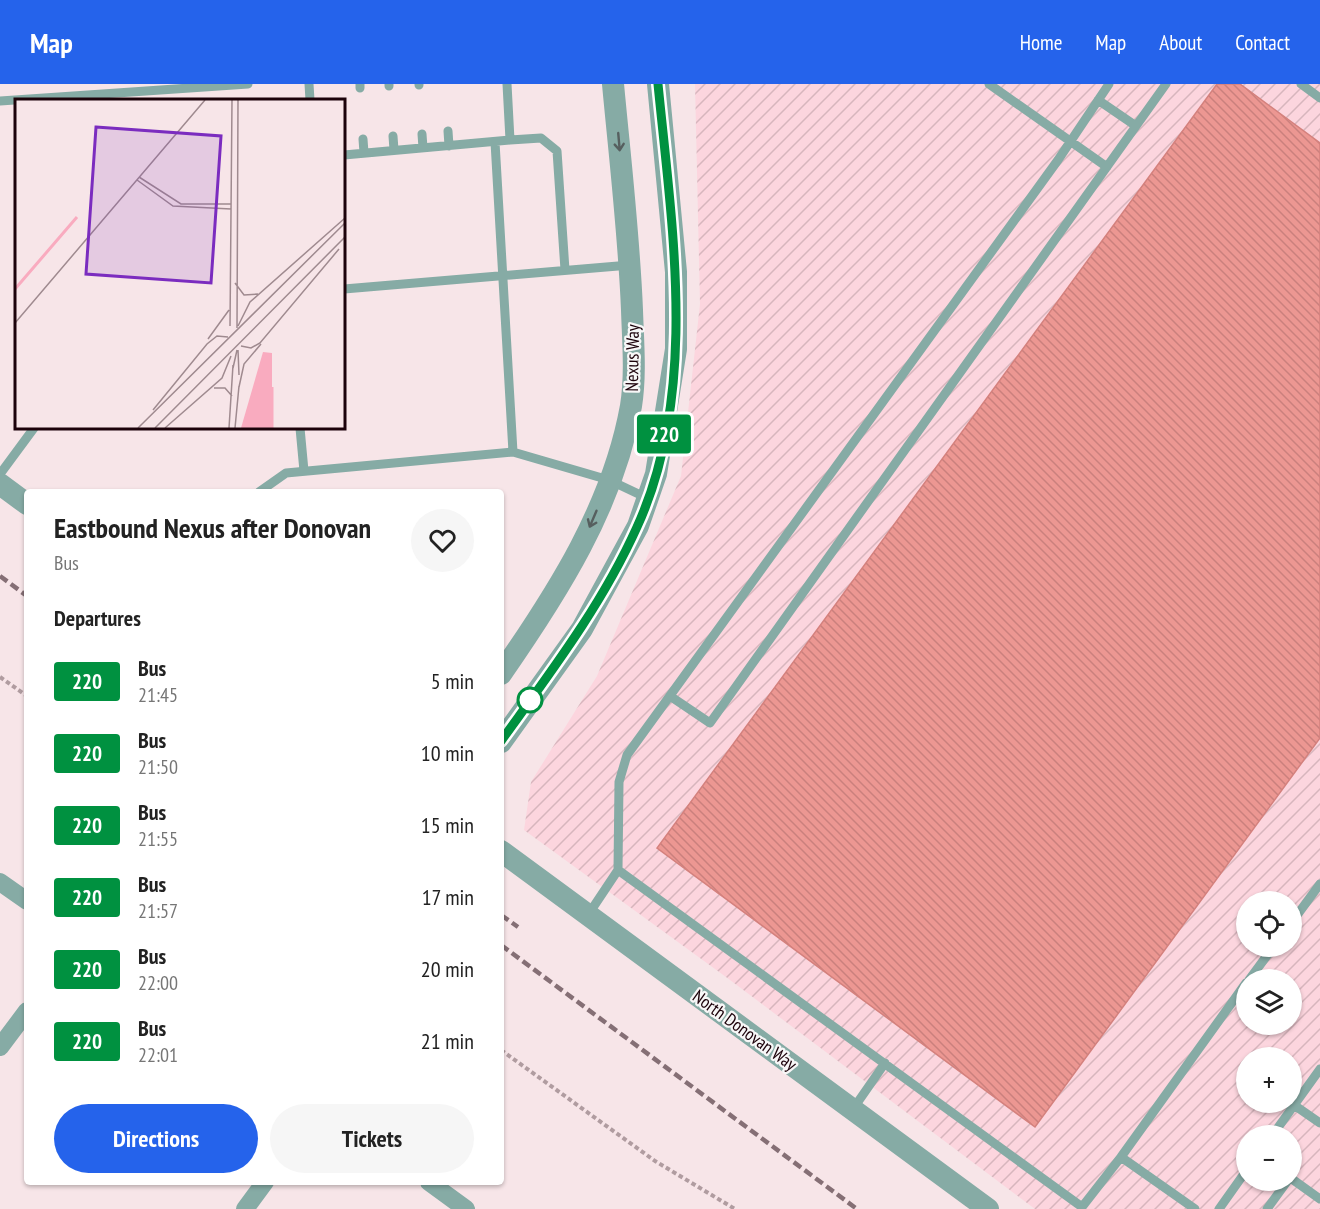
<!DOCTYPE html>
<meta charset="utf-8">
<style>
body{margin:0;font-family:"PT Sans Narrow",sans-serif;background:#f6f6f6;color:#222;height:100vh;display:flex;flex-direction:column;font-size:22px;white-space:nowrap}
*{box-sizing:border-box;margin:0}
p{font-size:20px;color:#767676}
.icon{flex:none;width:33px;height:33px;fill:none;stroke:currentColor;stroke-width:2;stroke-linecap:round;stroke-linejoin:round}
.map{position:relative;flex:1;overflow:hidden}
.sheet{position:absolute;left:24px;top:405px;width:480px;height:696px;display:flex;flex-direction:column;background:#fff;border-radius:6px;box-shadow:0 2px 4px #0004}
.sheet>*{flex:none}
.badge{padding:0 12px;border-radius:4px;font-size:21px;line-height:39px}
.fabs{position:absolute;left:1236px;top:807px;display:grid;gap:12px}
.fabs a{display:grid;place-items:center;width:66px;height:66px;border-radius:50%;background:#fff;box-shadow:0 2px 4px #0004;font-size:30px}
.map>.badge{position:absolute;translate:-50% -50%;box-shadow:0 0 0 3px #fff}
h2{padding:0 30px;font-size:22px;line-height:54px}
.round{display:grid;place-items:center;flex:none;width:63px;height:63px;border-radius:32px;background:#f6f6f6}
.headline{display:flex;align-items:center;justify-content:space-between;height:102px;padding:0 30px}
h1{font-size:28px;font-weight:600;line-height:45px}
.button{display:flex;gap:12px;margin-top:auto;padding:12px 30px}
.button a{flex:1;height:69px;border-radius:36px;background:#2563eb;color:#fff;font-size:24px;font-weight:600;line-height:69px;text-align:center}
.button a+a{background:#f6f6f6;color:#222}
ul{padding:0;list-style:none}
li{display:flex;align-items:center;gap:18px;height:72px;padding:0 30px}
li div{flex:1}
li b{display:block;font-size:22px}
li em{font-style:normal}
li .badge{min-width:66px;font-weight:700;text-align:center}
header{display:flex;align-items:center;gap:36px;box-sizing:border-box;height:84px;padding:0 30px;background:#2563eb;color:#fff}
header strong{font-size:28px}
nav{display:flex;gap:33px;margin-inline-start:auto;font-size:21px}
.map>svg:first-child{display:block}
.industrial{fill:url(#industrial-furrows);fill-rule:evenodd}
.building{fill:url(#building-back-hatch);stroke:#d4817d;stroke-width:1.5}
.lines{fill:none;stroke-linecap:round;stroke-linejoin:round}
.path{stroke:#b09ca0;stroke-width:4;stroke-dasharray:4.5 3;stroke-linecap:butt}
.service{stroke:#86aba5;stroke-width:9}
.minor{stroke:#86aba5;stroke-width:18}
.tertiary{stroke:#86aba5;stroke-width:22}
.rail{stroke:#856f75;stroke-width:4.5;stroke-dasharray:9 4.5;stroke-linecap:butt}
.oneway{stroke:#565f5f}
.line-casing{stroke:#fff;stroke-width:14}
.line{stroke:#009140;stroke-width:9}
.stop-dot{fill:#fff;stroke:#009140;stroke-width:3}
.labels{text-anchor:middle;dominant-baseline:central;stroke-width:4.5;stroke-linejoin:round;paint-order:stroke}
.street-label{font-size:18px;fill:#1c020a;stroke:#f7f7f7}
.inset-river{fill:none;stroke:#f9abbf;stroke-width:3}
.inset-road{fill:none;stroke:#9f8a8f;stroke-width:1.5}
.view{fill:#7b2cbf;fill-opacity:0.15;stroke:#7b2cbf;stroke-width:3}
.inset-edge{fill:none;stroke:#1c020a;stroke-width:3}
</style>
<header>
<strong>Map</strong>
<nav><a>Home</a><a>Map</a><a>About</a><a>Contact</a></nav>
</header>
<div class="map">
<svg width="1320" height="1125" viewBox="0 0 1320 1125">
<defs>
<pattern id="industrial-furrows" width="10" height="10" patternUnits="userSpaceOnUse" patternTransform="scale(1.5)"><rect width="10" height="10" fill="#fcd5de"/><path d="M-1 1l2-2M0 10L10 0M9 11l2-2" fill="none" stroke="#d7b5bd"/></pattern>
<pattern id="building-back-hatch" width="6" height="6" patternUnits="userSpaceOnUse" patternTransform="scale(1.5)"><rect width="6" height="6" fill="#ec9792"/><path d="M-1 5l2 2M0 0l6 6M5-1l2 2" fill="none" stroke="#ca807d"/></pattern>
</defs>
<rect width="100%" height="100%" fill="#f7e5e8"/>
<path class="industrial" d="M695,0H1320V1125H1035L726,893L524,746L531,698L597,592L681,392L700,220ZM1246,818H1292V862H1246ZM1246,896H1292V940H1246ZM1246,974H1292V1018H1246ZM1246,1052H1292V1096H1246Z"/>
<path class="building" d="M1217,0H1240L1320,59V654L1035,1043L657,764Z"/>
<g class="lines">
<path class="path" d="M0,593L27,612
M501,966L655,1077L735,1125"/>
<path class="service" d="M309,0L310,16
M360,0V4
M389,0V2
M419,0V1
M989,0L1107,83
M1109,0L1058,76L627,671L619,698L618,786L1082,1123L1121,1073
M1301,0L1320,14
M1098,16L1136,42
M0,17L248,0
M448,47L449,62
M422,50L423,64
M393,52L394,66
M363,55L364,69
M510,56L541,54L557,67L565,186
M495,58L513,368
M344,71L510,56L507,0
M344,205L630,181
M300,344L304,387
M0,390L34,344
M259,408L286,389L513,368L609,396L647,414
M670,612L710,639L1166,0
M588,831L618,786
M1292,838L1320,800
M1249,896L1274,862
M1294,1021L1320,1039
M853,1025L885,979
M1272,1052L1320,985
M1292,1095L1320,1115
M1195,1125L1121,1073L1246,899
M1219,1125L1246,1087
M1267,1125L1288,1096"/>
<path class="minor" d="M0,798L27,817
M0,963L27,927
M429,1098L466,1125
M245,1125L265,1098"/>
<path class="tertiary" d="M0,400L27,420
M501,590C558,508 613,422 631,322C636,290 633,258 632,226C629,151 620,75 613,0
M501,658L582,545L638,442L656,390L676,265V188L658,0
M501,767L988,1125"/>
<path class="rail" d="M0,492L27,512
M501,831L518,843
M501,861L857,1125"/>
</g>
<defs><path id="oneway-shaft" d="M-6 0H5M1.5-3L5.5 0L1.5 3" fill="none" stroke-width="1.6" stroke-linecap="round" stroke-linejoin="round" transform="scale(1.5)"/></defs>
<g class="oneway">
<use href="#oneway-shaft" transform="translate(619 58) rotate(85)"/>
<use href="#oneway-shaft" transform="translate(593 435) rotate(113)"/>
</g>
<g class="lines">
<g class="line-casing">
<path id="line" d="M501,657C550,589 602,521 637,443C699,308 672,143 658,0"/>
</g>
<use href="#line" class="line"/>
</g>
<circle class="stop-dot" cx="530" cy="616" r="12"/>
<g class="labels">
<g class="street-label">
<text transform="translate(632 274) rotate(-89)">Nexus Way</text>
<text transform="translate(745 946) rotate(36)">North Donovan Way</text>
</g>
</g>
<g transform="translate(15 15)">
<rect width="330" height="330" fill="#f7e5e8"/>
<path d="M248,253L257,254V329H226Z" fill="#f9abbf"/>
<path class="inset-river" d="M0,190L62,118M257,329V288"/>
<path class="inset-road" d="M124,78L166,105H216M122,81L158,107L216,110M220,184L229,196L243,195M0,224L190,1M215,227L217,1M223,227L235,203L330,119M222,229L223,1M193,240L214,211M226,247L236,249L245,244L324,150M223,251L224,276M218,269L222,251M224,288L229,265L246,245M199,289H210L217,297M138,311L192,245L202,237L213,238M123,329L330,124M140,329L330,138M150,329L207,279L216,257M214,329L218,266M220,329L224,287"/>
<path class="view" d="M81,28L206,37L196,184L71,175Z"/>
<rect width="330" height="330" class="inset-edge"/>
</g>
</svg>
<div class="fabs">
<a><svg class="icon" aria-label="locate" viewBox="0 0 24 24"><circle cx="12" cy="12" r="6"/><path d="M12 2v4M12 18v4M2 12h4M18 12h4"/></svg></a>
<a><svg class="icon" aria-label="layers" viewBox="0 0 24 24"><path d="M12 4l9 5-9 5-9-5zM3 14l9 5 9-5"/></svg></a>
<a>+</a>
<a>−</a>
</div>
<b class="badge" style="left:664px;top:350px;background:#009140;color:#fff">220</b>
<section class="sheet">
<div class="headline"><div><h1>Eastbound Nexus after Donovan</h1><p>Bus</p></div><a class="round"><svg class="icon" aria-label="heart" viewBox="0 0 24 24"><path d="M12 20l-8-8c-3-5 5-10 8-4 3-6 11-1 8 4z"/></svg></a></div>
<h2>Departures</h2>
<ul>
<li><span class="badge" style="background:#009140;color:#fff">220</span><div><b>Bus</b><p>21:45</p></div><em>5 min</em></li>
<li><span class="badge" style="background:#009140;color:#fff">220</span><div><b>Bus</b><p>21:50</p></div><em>10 min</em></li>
<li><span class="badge" style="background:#009140;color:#fff">220</span><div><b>Bus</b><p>21:55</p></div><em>15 min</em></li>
<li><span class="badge" style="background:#009140;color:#fff">220</span><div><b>Bus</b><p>21:57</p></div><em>17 min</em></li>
<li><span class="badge" style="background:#009140;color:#fff">220</span><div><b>Bus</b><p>22:00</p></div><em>20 min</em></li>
<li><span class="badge" style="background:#009140;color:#fff">220</span><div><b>Bus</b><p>22:01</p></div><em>21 min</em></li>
</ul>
<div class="button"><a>Directions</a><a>Tickets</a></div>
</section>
</div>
